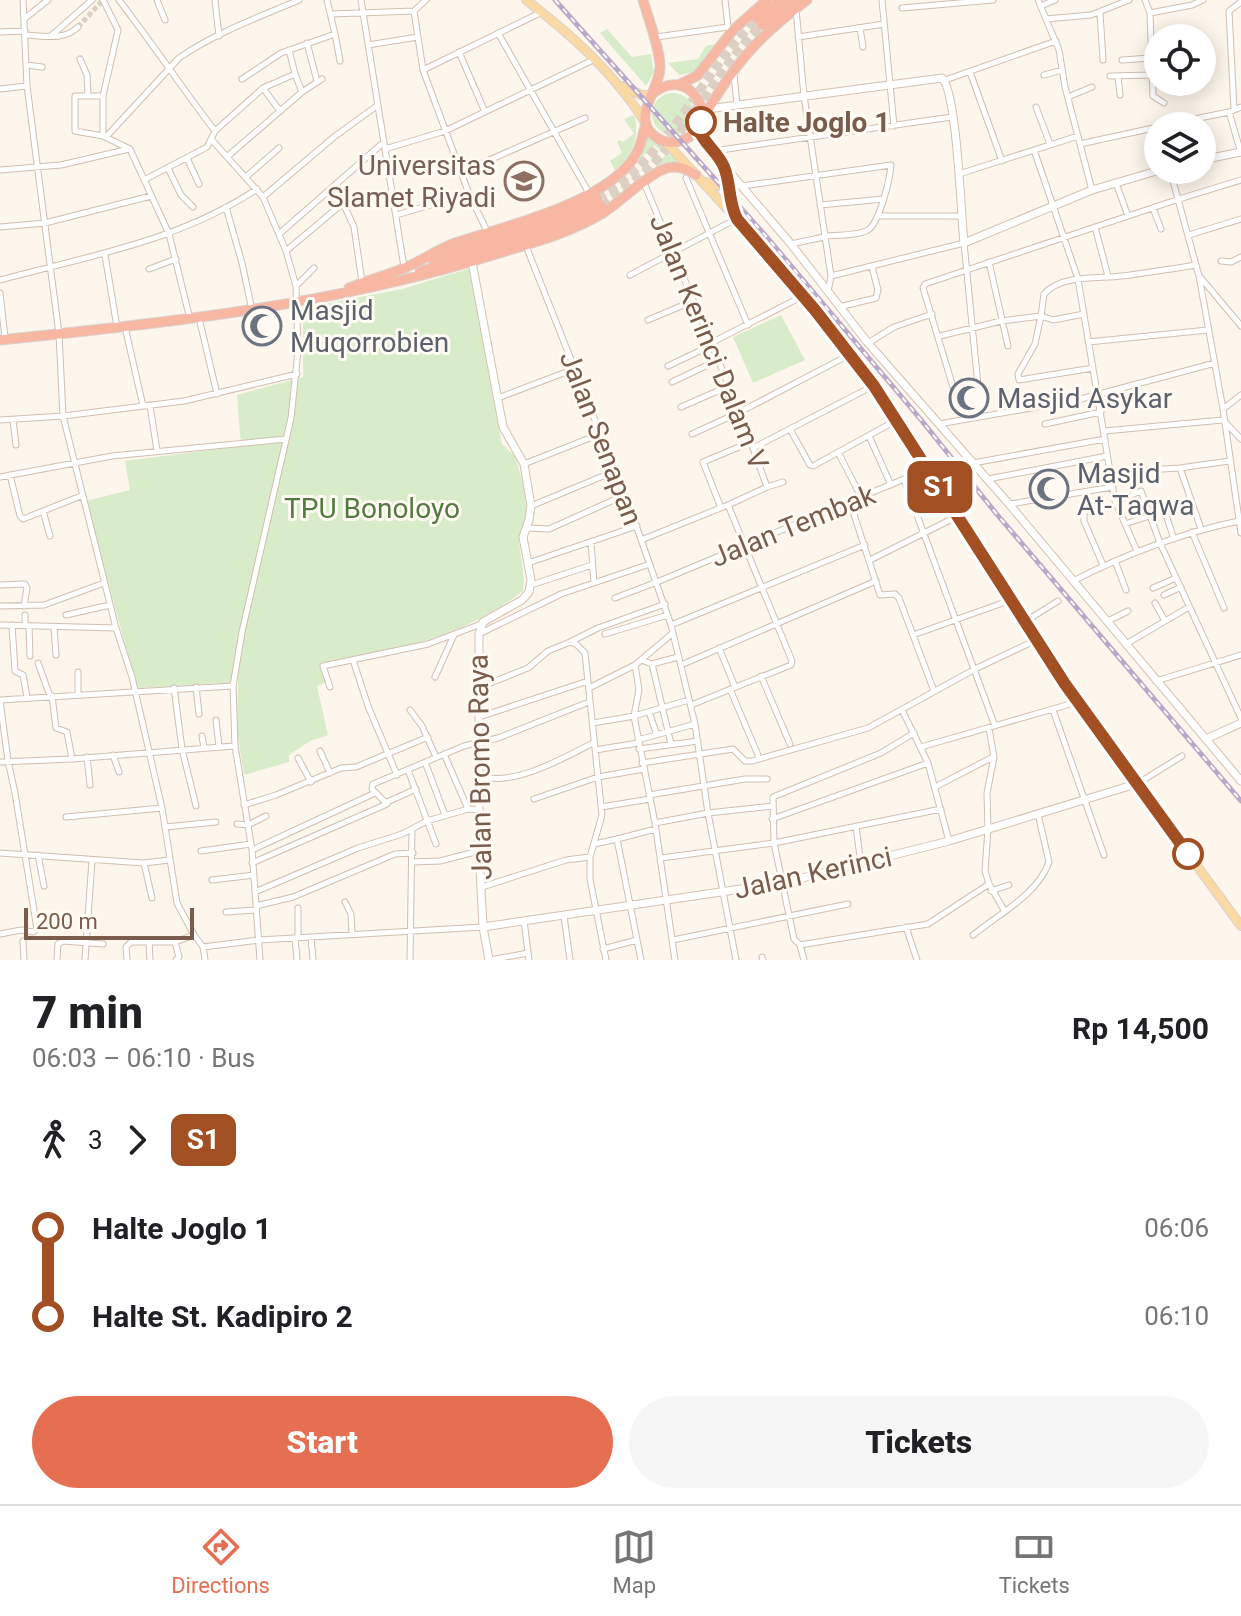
<!DOCTYPE html>
<meta charset="utf-8">
<style>
body{margin:0;font-family:Roboto,sans-serif;background:#f6f6f6;color:#202124;height:100vh;display:flex;flex-direction:column;font-size:30px;white-space:nowrap}
*{box-sizing:border-box;margin:0}
p{font-size:26px;color:#757577}
.icon{flex:none;width:44px;height:44px;fill:none;stroke:currentColor;stroke-width:2;stroke-linecap:round;stroke-linejoin:round}
.map{position:relative;height:960px;overflow:hidden}
.side{display:flex;flex-direction:column;background:#fff;flex:1}
.side>*{flex:none}
.badge{padding:0 16px;border-radius:12px;font-size:28px;line-height:52px}
.controls{position:absolute;left:1144px;top:24px;display:grid;gap:16px}
.controls a{display:grid;place-items:center;width:72px;height:72px;border-radius:50%;background:#fff;box-shadow:0 4px 20px #0003;font-size:40px}
.scale{position:absolute;left:24px;bottom:20px;width:170px;box-sizing:border-box;padding-left:8px;border:4px solid #7a5c4d;border-top:0;font-size:22px;line-height:28px;white-space:nowrap;color:#7a5c4d;-webkit-text-stroke:6px #fffaf3;paint-order:stroke}
.map>.badge{position:absolute;translate:-50% -50%;box-shadow:0 0 0 4px #fff}
.legs{display:flex;align-items:center;gap:12px;height:88px;padding:0 32px;font-size:26px}
.legs p{margin-inline-start:auto}
.overview{display:flex;align-items:center;justify-content:space-between;height:136px;padding:0 32px}
h1{font-size:44px;font-weight:800;line-height:60px}
.primary-button{display:flex;gap:16px;margin-top:auto;padding:16px 32px}
.primary-button a{flex:1;height:92px;border-radius:48px;background:#e76f51;color:#fff;font-size:32px;font-weight:800;line-height:92px;text-align:center}
.primary-button a+a{background:#f6f6f6;color:#202124}
ul{padding:0 32px;list-style:none}
li{display:flex;align-items:center;gap:28px;height:88px;font-size:30px}
li i{display:grid;place-items:center;width:12px;height:100%;margin:0 10px;background:currentColor}
li i::after{content:'';width:20px;height:20px;margin:-10px;border:6px solid;border-radius:50%;background:#fff}
li p{margin-inline-start:auto}
li:first-child i{background:linear-gradient(#0000 50%,currentColor 0)}
li:last-child i{background:linear-gradient(currentColor 50%,#0000 0)}
.dock{display:flex;justify-content:space-around;align-items:center;height:112px;border-top:2px solid #e0e0e0;background:#fff;font-size:22px;color:#757577}
.dock a{display:grid;justify-items:center;gap:4px}
.dock .on{color:#e76f51}
.map>svg:first-child{display:block}
.green{fill:#d8ecc9}
.lines{fill:none;stroke-linecap:round;stroke-linejoin:round}
.street-tunnel{stroke:#dcd0c4;stroke-width:5;stroke-dasharray:5 2.5;stroke-linecap:butt}
.highway-tunnel{stroke:#dcd0c4;stroke-width:9;stroke-dasharray:9 4.5;stroke-linecap:butt}
.street-casing{stroke:#d1beb0;stroke-width:7}
.secondary-casing{stroke:#d6c0b0;stroke-width:9}
.primary-casing{stroke:#dad1cd;stroke-width:10}
.highway-casing{stroke:#dad1cd;stroke-width:11}
.street{stroke:#fff;stroke-width:5}
.secondary{stroke:#fff;stroke-width:7}
.primary{stroke:#fbd9a5;stroke-width:8}
.highway{stroke:#f7b7a3;stroke-width:9}
.rail-casing{stroke:#b9a8c9;stroke-width:5}
.rail{stroke:#fffaf3;stroke-width:2;stroke-dasharray:6;stroke-linecap:butt}
.line-1-casing{stroke:#fff;stroke-width:18}
.line-1{stroke:#a14f23;stroke-width:12}
.stop-1-dot{fill:#fff;stroke:#a14f23;stroke-width:4}
.labels{text-anchor:middle;dominant-baseline:central;stroke-width:6;stroke-linejoin:round;paint-order:stroke}
.stop-label{font-size:28px;font-weight:bold;fill:#7a5c4d;stroke:#fffaf3;text-anchor:start}
.education-label{font-size:28px;fill:#785e54;stroke:#fffaf3;text-anchor:end}
.worship-label{font-size:28px;fill:#5b616d;stroke:#fffaf3;text-anchor:start}
.street-label{font-size:28px;fill:#7a5c4d;stroke:#fffaf3}
.park-label{font-size:28px;fill:#537a41;stroke:#fffaf3}
</style>
<div class="map">
<svg width="1241" height="960" viewBox="0 0 1241 960">
<rect width="100%" height="100%" fill="#fdf6ec"/>
<path class="green" d="M607,29L632,57L651,54L654,72L646,86L600,33Z
M715,44L694,72L679,75L668,63L698,59L706,46Z
M652 114a21 21 0 1 1 42 0a21 21 0 1 1-42 0Z
M634,115C641,136 631,157 615,170L610,161L622,153L617,142L620,140L623,142L634,134L624,119Z
M647,135L674,157L677,164L651,172L666,155L654,145L630,169Z
M471,268L502,444L515,456L524,486L527,515L519,542L524,579L523,591C464,637 393,652 321,664L325,683L317,686L328,735L310,741L289,755V762L244,775L237,730L238,682L137,688L86,501L130,490L125,461L241,446L237,395L303,377V308L402,289Z
M781,315L805,360L753,383L733,337Z"/>
<g class="lines">
<path class="street-tunnel" d="M78,27L103,0"/>
<path class="highway-tunnel" d="M597,198C614,187 631,175 645,160C687,117 713,62 757,19
M601,205C620,192 639,179 655,162C695,120 719,66 762,25"/>
<g class="street-casing">
<path id="street" d="M23,0L27,86L59,334L63,416L116,628L132,677L162,808L177,903L194,935L203,947L205,960
M103,0L118,30L103,96V136
M119,0C152,43 182,88 215,131
M157,0L165,20
M215,0L219,36
M361,0L404,267
M426,0L414,11L423,70L469,194L487,231
M725,0L728,27
M882,0L894,126
M1038,0L1059,50L1065,87L1092,190
M1145,0L1150,13L1153,96L1164,103
M1041,6L1055,0
M902,8L993,0
M796,9L804,96L831,276L828,292
M1100,13L1103,60
M1150,13L1192,5L1203,0
M331,14L414,11
M24,19L48,0
M1046,19L1091,15L1129,0
M860,28L863,47
M0,32L25,31
M498,33L589,193
M335,34L340,61
M25,35C44,36 64,41 78,27
M51,36L92,0
M656,37L728,27L732,30
M798,37L884,24
M307,43L317,81
M368,45L418,37
M289,50L295,74
M459,52L485,112
M80,59L87,75L88,95
M1122,60L1151,58
M26,65L42,67
M423,70L542,12
M970,72L1002,161
M734,74L737,105
M1044,75L1062,70
M1110,76L1152,75
M1118,76L1120,95
M242,79L281,53L335,34L327,0
M945,80L1056,41
M263,88L280,111
M0,89L27,86
M103,96H75V131L103,136L130,149L169,234L190,319
M1068,97L1092,87
M1036,107L1050,144
M1234,109L1229,11L1241,2
M1229,112L1241,153
M1160,126L1229,112L1241,107
M106,137L179,58C215,33 259,17 299,0
M211,139L263,197L286,251L296,286L298,351L291,418L242,632L233,686L235,746L252,850L260,960
M1080,144L1158,127
M385,149L445,131L595,59
M1034,150L1078,279L1115,501L1137,551
M713,151L952,117
M228,156L302,92L322,79
M187,158L199,184
M168,168L181,195L193,207
M0,170L61,165L129,149
M1170,170L1199,276L1223,409L1241,533
M462,172L585,118
M959,174L1078,136
M247,176L279,148
M686,178L748,325
M144,180L207,147L215,131L263,88L295,74L302,92
M644,183L740,412L767,487L783,482
M1116,183L1128,216
M742,186L891,165C890,178 880,222 868,230C857,236 837,235 824,236
M263,197L334,137L378,105
M820,205L883,199
M226,207L242,263L252,310
M1153,208L1161,229
M396,215L469,194
M878,216H961
M0,227L45,223L151,196
M1095,227L1108,276
M279,234L384,142
M1189,235L1241,219
M791,244L824,237
M526,246L631,511L671,625L695,724L708,813L736,960
M286,251L343,203L354,227L362,282
M105,255L117,327
M1221,261L1231,262L1241,257
M989,262L1008,346
M149,269L176,259
M630,275L736,219
M831,276L964,243L981,416
M1201,278L1241,326
M0,280C89,256 179,241 257,189
M297,285L314,268
M0,293L5,338
M839,307L876,298L878,290L872,267
M1084,314L1053,320L1041,316L1044,294C1062,274 1098,279 1122,276C1146,273 1171,269 1196,265
M199,318L217,394
M648,320L693,301
M125,327L143,406
M940,336L1001,321L1041,316L1035,344L1018,374L1019,380L1093,368
M1088,342L1208,330
M711,343L803,296
M868,343L894,327L932,314
M668,366L712,345
M672,382L718,360
M953,387L923,288L925,284L1179,199L1241,180
M498,398L574,369
M150,405L157,451
M681,407L729,386
M1223,409L1241,395
M0,420L63,416L184,401L297,374
M13,420L16,445
M939,424L1077,400L1215,363
M1045,424L1101,412
M791,431L810,465L813,466L897,420
M1104,431L1223,420L1241,439
M692,434L740,412L849,355
M869,436L891,485
M753,448L873,386
M838,452L861,497
M973,463L1105,439
M524,464L600,434
M1180,468L1201,529
M1111,472L1180,468L1229,461
M10,475L20,516L23,519L81,496
M0,477L112,456L286,439
M988,479L1107,456
M904,480L995,726
M1115,501L1141,491L1160,543L1241,718
M850,502L880,595L895,594L899,598L934,691
M1010,504L1113,487
M728,505L767,487
M531,506L615,471
M721,508L703,462L751,442
M1164,509L1174,539
M43,511L50,536
M1084,514V521L1103,565
M1125,524L1149,516
M527,528L549,529L625,495
M1192,532L1224,608
M641,540L728,505L792,661L791,665L691,705
M591,542L594,583
M870,560L958,516
M1115,561L1126,590
M528,563L637,526
M1073,581C1126,554 1181,533 1239,521
M0,585L25,584L27,588L24,606
M531,585L592,565
M1153,588L1176,578
M1164,595L1181,587
M615,598L657,582L928,469
M1155,603L1165,621
M0,606L44,605L104,583
M25,615V625
M66,615L110,605
M1026,621L1058,601
M1108,621L1128,611
M0,625L116,628
M12,625L15,671L23,675L27,697
M671,625L865,545
M29,626L30,656
M54,627L56,655
M479,634L561,594L650,564
M605,634L668,615
M913,635L1011,600
M570,642L598,628L665,604
M1126,644L1189,607
M719,648L735,687
M353,660L368,706L397,775
M641,660L652,664L671,744
M38,663L50,696
M652,664L678,657
M635,665L639,690L634,716L655,823L675,960
M681,665L876,581
M78,672V694
M761,676L790,744
M435,677L454,635
M1156,681L1241,655
M196,687L199,714
M330,687L323,666L428,644L481,624
M174,688L182,749L196,806
M478,688L528,668L548,651L570,642L576,644L585,653L602,815L590,857V879L606,960
M589,688L635,665L673,633
M730,689L758,755
M52,696L56,728L67,732L72,759
M0,700L233,686
M410,710L422,726L436,757
M902,710L928,763L949,841
M1053,710L1104,855
M649,712L657,735
M479,717L588,681
M216,720L219,747
M593,723L634,716L689,700
M202,736L204,748
M638,740L695,724
M921,747L1077,702
M639,749L698,741
M595,750L638,743
M320,751L330,773
M444,754L468,809
M113,755L119,772
M87,757L90,785
M298,758L311,782
M0,762L72,759L234,746
M425,762L445,815
M642,763L733,749L745,761H752L868,728L975,669L1036,640
M408,770L436,844
M480,776C513,787 564,758 593,743
M1137,784L1182,756
M935,787L993,757
M649,795L745,779H767
M534,799L598,777L644,769
M387,802L416,789
M244,805L276,795L341,768L356,767L428,737
M601,807L650,799
M66,817L162,808
M772,819L928,763
M655,823L708,813L773,806
M237,824L248,825L266,816
M856,826L861,865
M165,827L216,822
M617,839L656,829
M595,844L617,839L641,960
M252,850L375,793
M201,851L251,844
M0,853L144,863L169,860
M38,855L44,886
M661,858L774,843L941,809
M412,862L440,861L479,851
M144,863L152,898
M252,863L387,804L372,789L373,784L464,746L498,738L589,702
M212,880L254,875
M989,884L1004,910
M482,887L566,860L590,857
M991,891L1009,885
M255,892L358,848L402,834L427,821L468,809L480,810
M345,902L351,914L352,934
M256,906L293,897L395,854L413,853
M226,912L256,910
M564,916L570,960
M524,921L529,960
M906,927L917,960
M0,934L21,930L33,932L37,929L15,793L8,761L0,700
M973,935C999,914 1038,894 1049,862L1038,814
M311,937L313,960
M295,938L297,960
M298,938V908
M673,940L848,904
M23,941L24,960
M149,941L150,960
M800,945L928,924L989,884L985,871L988,829L987,793L994,757L989,728
M203,947L259,940L483,927
M603,949L637,940
M762,957L763,960
M57,960L58,944L63,941L103,944
M85,960L92,860
M127,960L126,947L131,942H175
M176,960L179,957L175,942L194,935
M410,960L412,829
M490,960L528,953
M804,960L800,945L794,939L774,843L773,797L881,753L914,733"/>
</g>
<g class="secondary-casing">
<path id="secondary" d="M708,109L942,78C957,92 961,215 964,243L1092,190L1160,170
M1202,160L1241,152
M727,169L791,244L868,343L1009,504L1241,781
M472,262L503,427L524,464L531,506L529,520L523,537L531,580L529,592L522,600L483,622L479,634V851L483,927L489,960
M1206,739L1241,723
M483,927L782,883L949,841L1136,784"/>
</g>
<g class="primary-casing">
<path id="primary" d="M526,0C572,35 614,73 645,122
M623,86L641,95H651
M698,128C703,143 717,152 724,167C731,183 728,202 736,218
M665,141L771,257L874,386L1077,702L1241,926
M702,181L720,186L726,177"/>
</g>
<g class="highway-casing">
<path id="highway" d="M643,0C649,21 659,45 660,66C661,91 626,120 659,139C666,143 675,143 683,140C725,125 690,60 651,95
M757,19L781,0
M762,25L794,0
M678,85L697,76L733,30L767,0
M702,120C733,66 757,37 807,0
M431,258C487,241 545,227 597,198
M420,272C481,249 544,235 601,205
M349,288C369,279 391,275 411,265C426,258 439,249 455,243C505,226 612,202 637,152C642,143 643,133 646,123
M0,340C167,323 335,305 496,254C532,243 570,233 603,213C622,201 643,178 662,170C675,164 685,168 696,175"/>
</g>
<use href="#street" class="street"/>
<use href="#secondary" class="secondary"/>
<use href="#primary" class="primary"/>
<use href="#highway" class="highway"/>
<g class="rail-casing">
<path id="rail" d="M555,0L765,235L922,421L995,512L1241,801"/>
</g>
<use href="#rail" class="rail"/>
</g>
<g class="lines">
<g class="line-1-casing">
<path id="line-1" d="M701,122L698,128C703,143 718,152 724,167C731,183 728,202 737,219L815,310L874,386L1065,684L1188,854"/>
</g>
<use href="#line-1" class="line-1"/>
</g>
<defs>
<g id="university-ring" transform="scale(2)"><circle r="9.5" fill="#fffaf3" stroke="#8d6e63" stroke-width="1.5"/><path d="M0-5L7-2L0 1L-7-2ZM-4 1L0 2.5L4 1V4Q0 6-4 4Z" fill="#8d6e63"/></g>
<g id="mosque-ring" transform="scale(2)"><circle r="9.5" fill="#fffaf3" stroke="#6b7280" stroke-width="1.5"/><path d="M3.5-4.9A6 6 0 1 0 3.5 4.9A5 5 0 1 1 3.5-4.9Z" fill="#6b7280"/></g>
</defs>
<g fill-rule="evenodd">
<use href="#university-ring" x="524" y="181"/>
<use href="#mosque-ring" x="262" y="326"/>
<use href="#mosque-ring" x="969" y="398"/>
<use href="#mosque-ring" x="1049" y="489"/>
</g>
<g class="stop-1-dot">
<circle cx="701" cy="122" r="14"/>
<circle cx="1188" cy="854" r="14"/>
</g>
<g class="labels">
<g class="stop-label">
<text x="723" y="122">Halte Joglo 1</text>
</g>
<g class="education-label">
<text x="496" y="165">Universitas<tspan x="496" dy="32">Slamet Riyadi</tspan></text>
</g>
<g class="worship-label">
<text x="290" y="310">Masjid<tspan x="290" dy="32">Muqorrobien</tspan></text>
<text x="997" y="398">Masjid Asykar</text>
<text x="1077" y="473">Masjid<tspan x="1077" dy="32">At-Taqwa</tspan></text>
</g>
<g class="street-label">
<text transform="translate(709 342) rotate(68)">Jalan Kerinci Dalam V</text>
<text transform="translate(601 438) rotate(69)">Jalan Senapan</text>
<text transform="translate(793 526) rotate(-22)">Jalan Tembak</text>
<text transform="translate(480 767) rotate(-91)">Jalan Bromo Raya</text>
<text transform="translate(813 873) rotate(-12)">Jalan Kerinci</text>
</g>
<g class="park-label">
<text x="372" y="508">TPU Bonoloyo</text>
</g>
</g>
</svg>
<div class="controls">
<a><svg class="icon" aria-label="locate" viewBox="0 0 24 24"><circle cx="12" cy="12" r="6"/><path d="M12 2v4M12 18v4M2 12h4M18 12h4"/></svg></a>
<a><svg class="icon" aria-label="layers" viewBox="0 0 24 24"><path d="M12 4l9 5-9 5-9-5zM3 14l9 5 9-5"/></svg></a>
</div>
<div class="scale">200 m</div>
<b class="badge" style="left:940px;top:487px;background:#a14f23;color:#fff">S1</b>
</div>
<section class="side">
<div class="overview"><div><h1>7 min</h1><p>06:03 – 06:10 · Bus</p></div><b>Rp 14,500</b></div>
<div class="legs"><svg class="icon" aria-label="walk" viewBox="0 0 24 24"><circle cx="13" cy="4" r="2"/><path d="M13 8l-2 6 4 7M11 14l-3 7M7 12l3-4h3l4 4"/></svg>3<svg class="icon" aria-label="forward" viewBox="0 0 24 24"><path d="M9 5l7 7-7 7"/></svg><b class="badge" style="background:#a14f23;color:#fff">S1</b></div>
<ul>
<li><i style="color:#a14f23"></i><b>Halte Joglo 1</b><p>06:06</p></li>
<li><i style="color:#a14f23"></i><b>Halte St. Kadipiro 2</b><p>06:10</p></li>
</ul>
<div class="primary-button"><a>Start</a><a>Tickets</a></div>
</section>
<nav class="dock">
<a class="on"><svg class="icon" aria-label="directions" viewBox="0 0 24 24"><path d="M12 3l9 9-9 9-9-9zM9 14v-3h6M13 9l2 2-2 2"/></svg>Directions</a>
<a><svg class="icon" aria-label="map" viewBox="0 0 24 24"><path d="M3 6l6-2 6 2 6-2v14l-6 2-6-2-6 2zM9 4v14M15 6v14"/></svg>Map</a>
<a><svg class="icon" aria-label="tickets" viewBox="0 0 24 24"><path d="M3 7h18v10H3zM15 7v10"/></svg>Tickets</a>
</nav>
